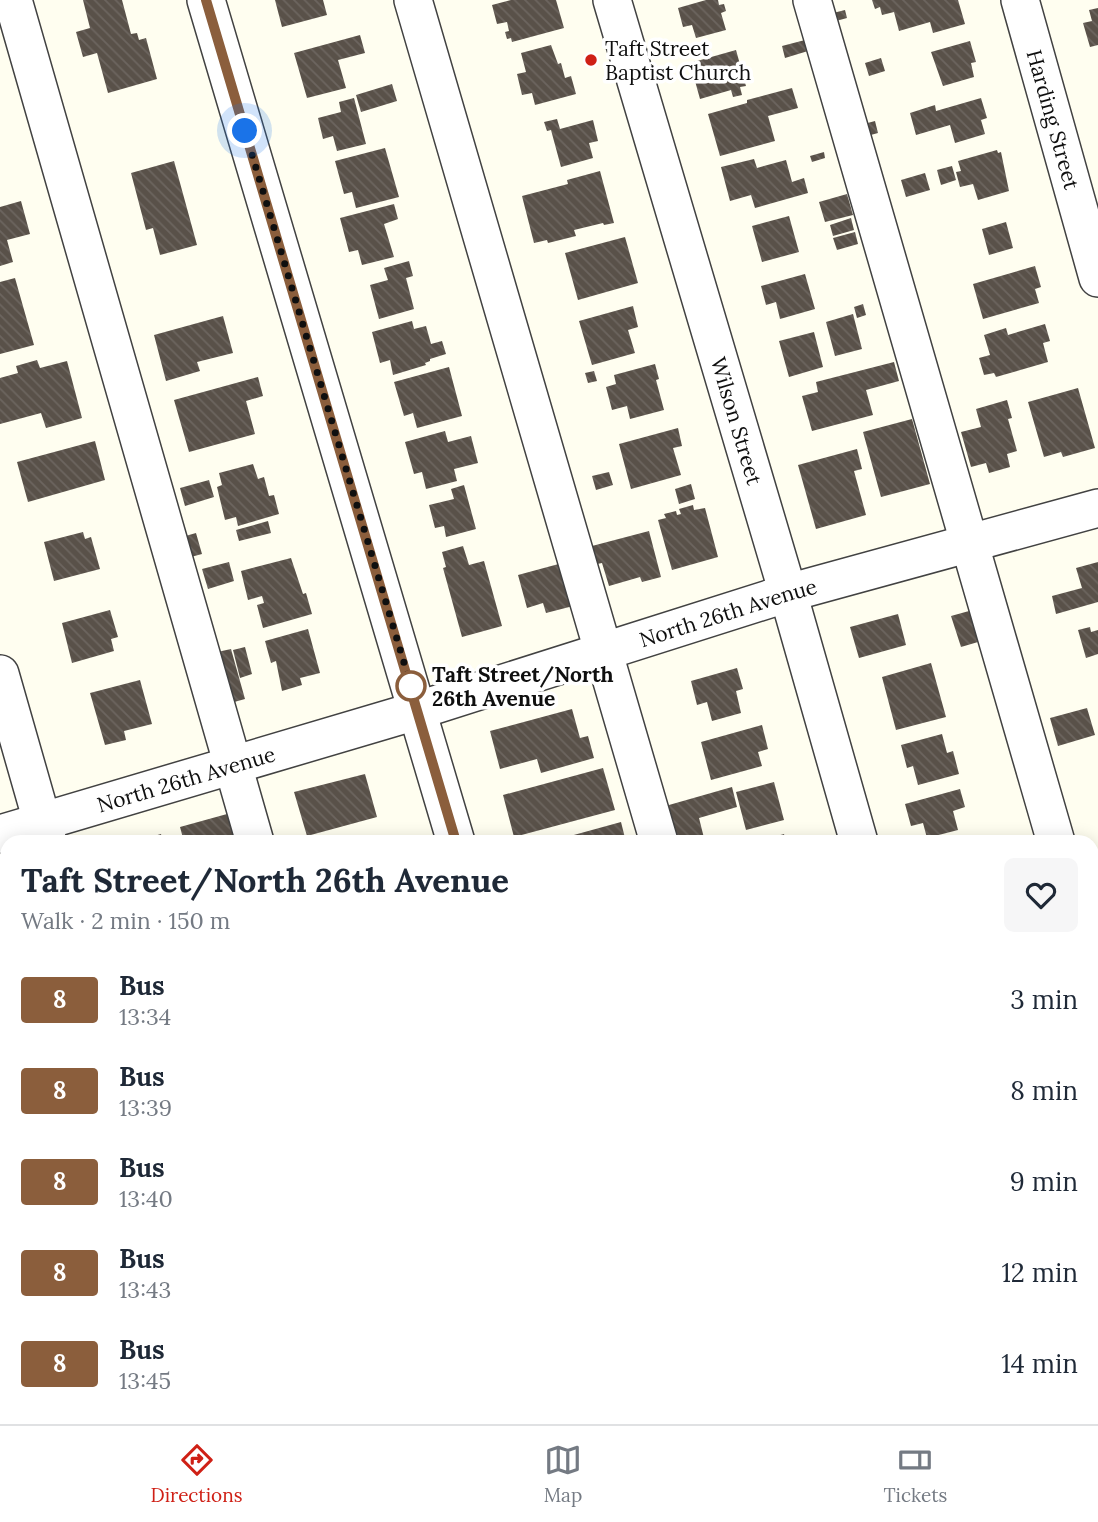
<!DOCTYPE html>
<meta charset="utf-8">
<style>
body{margin:0;font-family:Lora,serif;background:#f6f6f7;color:#1f2937;height:100vh;display:flex;flex-direction:column;font-size:26px;white-space:nowrap}
*{box-sizing:border-box;margin:0}
p{font-size:23px;color:#747a83}
.icon{flex:none;width:38px;height:38px;fill:none;stroke:currentColor;stroke-width:2;stroke-linecap:round;stroke-linejoin:round}
.map{position:relative;flex:1;overflow:hidden}
.sheet{position:absolute;left:0px;top:835px;width:1099px;height:590px;display:flex;flex-direction:column;background:#fff;border-radius:21px 21px 0 0;box-shadow:0 4px 18px #0003}
.sheet>*{flex:none}
.badge{padding:0 14px;border-radius:5px;font-size:24px;line-height:46px}
.you{position:absolute;width:35px;height:35px;margin:-18px;border:5px solid #fff;border-radius:50%;background:#1a73e8;box-shadow:0 0 0 10px #1a73e833}
.map>.badge{position:absolute;translate:-50% -50%;box-shadow:0 0 0 4px #fff}
.round{display:grid;place-items:center;flex:none;width:74px;height:74px;border-radius:10px;background:#f6f6f7}
.head{display:flex;align-items:center;justify-content:space-between;height:119px;padding:0 21px}
h1{font-size:33px;font-weight:800;line-height:52px}
ul{padding:0;list-style:none}
li{display:flex;align-items:center;gap:21px;height:91px;padding:0 21px}
li div{flex:1}
li b{display:block;font-size:26px}
li em{font-style:normal}
li .badge{min-width:77px;font-weight:700;text-align:center}
.menu{display:flex;justify-content:space-around;align-items:center;height:98px;border-top:2px solid #e0e1e3;background:#fff;font-size:19px;color:#747a83}
.menu a{display:grid;justify-items:center;gap:4px}
.menu .on{color:#cf2016}
.map>svg:first-child{display:block}
.building{fill:url(#building-back-hatch)}
.lines{fill:none;stroke-linecap:round;stroke-linejoin:round}
.minor-casing{stroke:#424242;stroke-width:40}
.minor{stroke:#fff;stroke-width:37}
.line-casing{stroke:#fff;stroke-width:16}
.line{stroke:#8b5e3c;stroke-width:10}
.walk{stroke:#0f0f0f;stroke-width:7;stroke-dasharray:0 12.6}
.poi-dot{fill:#cf2016;stroke:#fff;stroke-width:2.5}
.stop-dot{fill:#fff;stroke:#8b5e3c;stroke-width:3.5}
.labels{text-anchor:middle;dominant-baseline:central;stroke-width:7;stroke-linejoin:round;paint-order:stroke}
.poi-label{font-size:21px;fill:#0f0f0f;stroke:#fff;text-anchor:start}
.street-label{font-size:21px;fill:#0f0f0f;stroke:#fff}
.stop-label{font-size:21px;font-weight:bold;fill:#0f0f0f;stroke:#fff;text-anchor:start}
</style>
<div class="map">
<svg width="1098" height="1424" viewBox="0 0 1098 1424">
<defs>
<pattern id="building-back-hatch" width="6" height="6" patternUnits="userSpaceOnUse" patternTransform="scale(1.75)"><rect width="6" height="6" fill="#595149"/><path d="M-1 5l2 2M0 0l6 6M5-1l2 2" fill="none" stroke="#6c655f"/></pattern>
</defs>
<rect width="100%" height="100%" fill="#fffef0"/>
<path class="building" d="M83,0H122L131,34L137,33L139,40L146,38L157,79L108,93L97,53L83,57L76,32L90,28Z
M275,0H323L327,15L282,27Z
M511,0H556L564,28L512,42L511,38L507,39L505,32L509,31L507,22L497,24L492,5Z
M706,0H718L719,5L724,4L726,11L721,13L726,30L696,38L692,25L683,27L678,8Z
M872,0H958L965,24L933,33L930,22L899,31L894,12L882,15L880,7L875,9Z
M1098,8V45L1090,47L1083,23L1092,21L1089,10Z
M845,10L847,18L836,21L833,13Z
M360,35L365,53L338,60L346,88L307,98L294,53Z
M805,40L808,51L785,58L782,46Z
M970,41L976,62L971,63L974,77L943,86L931,52Z
M551,45L558,64L561,63L565,78L571,76L576,94L535,105L532,93L522,95L517,74L526,72L521,53Z
M736,50L746,86L740,87L742,95L733,97L731,90L700,99L690,63Z
M881,58L885,71L869,76L865,63Z
M392,84L397,101L361,112L356,95Z
M792,88L798,108L768,116L775,141L720,156L708,114L747,103V100Z
M354,98L366,144L337,151L333,136L323,139L318,118L341,112L339,102Z
M981,98L987,118L981,120L985,134L955,143L950,125L916,135L910,113L935,105L936,111Z
M557,119L560,129L593,120L598,141L589,143L593,158L561,167L551,130L547,131L544,122Z
M875,121L878,133L867,136L864,124Z
M385,148L399,197L356,208L352,192L344,194L335,161Z
M997,150L998,153L1001,152L1009,191L978,200L973,184L960,187L956,172L961,171L958,161Z
M824,152L825,158L812,162L810,156Z
M754,159L757,168L786,160L792,182L804,178L808,193L755,208L751,195L730,201L721,167Z
M174,161L197,245L160,255L153,228L146,230L131,173Z
M952,166L956,180L941,185L937,170Z
M600,171L614,223L604,225L603,223L574,230L576,236L548,243L547,240L534,243L522,196L568,184L567,180Z
M925,173L930,190L906,197L901,180Z
M847,194L853,215L825,222L819,202Z
M21,201L30,234L7,240L13,262L0,266V207Z
M394,204L398,219L384,224L394,257L362,265L358,250L349,252L340,218Z
M789,216L799,252L762,262L752,226Z
M851,218L854,230L833,236L830,225Z
M1006,222L1013,248L989,255L982,229Z
M855,232L858,244L837,250L833,238Z
M625,237L638,283L578,300L565,253Z
M409,261L413,276L406,278L414,309L379,319L370,285L388,280L384,268Z
M1035,266L1041,287L1035,289L1039,303L983,319L973,284Z
M805,274L815,309L780,319L776,302L766,305L761,286Z
M15,278L34,345L0,354V282Z
M863,304L866,315L857,318L854,307Z
M633,306L638,327L628,330L635,353L592,365L579,321Z
M853,314L862,349L835,356L826,322Z
M223,316L233,353L197,362L200,371L166,381L154,335Z
M412,321L414,329L426,326L431,344L442,341L446,354L430,359V361L425,363L426,365L393,375L390,360L380,363L372,332Z
M1045,324L1050,341L1043,343L1048,362L996,377L994,373L984,375L979,358L990,355L984,335L1006,328L1008,335Z
M814,332L823,367L789,377L779,341Z
M37,360L40,368L67,361L82,418L46,428L41,413L0,424V378L18,373L16,366Z
M894,362L899,381L866,390L873,415L812,431L802,396L818,392L816,382Z
M655,364L659,379L656,380L664,410L630,419L627,406L612,410L606,387L616,384L614,375Z
M449,367L462,416L417,428L413,413L404,416L394,382Z
M594,371L597,381L588,383L585,373Z
M258,377L263,396L246,401L255,434L189,452L174,400Z
M1078,388L1095,448L1063,457L1061,452L1044,457L1028,402Z
M1007,400L1012,418L1008,419L1017,451L1007,454L1010,467L989,473L986,463L971,467L961,432L981,427L976,409Z
M912,419L930,484L881,497L863,432Z
M678,428L682,446L673,448L681,475L631,489L619,444Z
M445,431L448,442L471,436L478,463L454,469L457,481L426,489L422,472L414,474L405,442Z
M95,441L105,480L28,502L17,462Z
M857,449L862,469L854,471L866,515L816,529L798,465Z
M253,464L258,479L264,477L269,496L274,495L279,514L238,526L236,517L225,520L217,487L222,485L219,473Z
M609,472L613,485L596,490L592,476Z
M209,480L214,497L185,506L180,488Z
M691,484L695,499L679,504L675,489Z
M464,485L476,529L446,537L444,526L435,528L429,505L454,499L451,489Z
M693,505L694,510L705,508L718,557L672,570L658,520L666,518L664,514L676,511L677,515L681,514L679,509Z
M268,521L271,533L239,541L236,530Z
M649,531L661,577L642,582L640,577L609,586L602,563L597,564L592,546Z
M83,532L85,539L91,537L100,569L54,581L44,542Z
M196,533L202,554L187,558L182,537Z
M463,546L469,565L484,561L502,626L462,637L443,568L446,567L442,552Z
M291,558L303,594L306,593L312,614L263,628L257,605L264,603L262,596L248,600L241,571Z
M229,562L234,581L208,589L202,569Z
M566,562L577,605L546,613L543,603L527,608L518,575Z
M1098,562V602L1056,614L1052,596L1082,588L1076,568Z
M110,610L118,637L111,639L114,651L72,663L62,623Z
M969,611L978,642L961,647L951,616Z
M898,614L906,645L859,658L850,627Z
M1090,627L1091,632L1098,630V654L1086,658L1078,630Z
M308,629L320,673L300,678L302,685L282,691L276,661L271,663L265,641Z
M245,647L252,674L240,678L233,650Z
M231,649L245,699L227,704L213,653Z
M931,663L946,717L896,730L882,677Z
M737,668L743,689L736,691L741,713L712,721L707,702L697,705L691,681Z
M140,680L152,724L124,731L126,740L105,745L90,693Z
M1087,708L1095,735L1058,746L1050,718Z
M572,709L580,738L588,736L594,758L541,773L537,759L500,769L490,731Z
M762,725L768,749L758,752L762,766L711,780L701,742Z
M942,734L947,753L953,751L959,774L918,785L913,766L907,768L901,745Z
M603,768L615,810L514,837L503,795Z
M365,774L377,817L307,836L294,792Z
M774,782L784,820L746,830L736,792Z
M732,787L737,807L699,818L705,842H672L662,807Z
M960,789L965,807L953,811L958,830L927,838L923,823L911,826L905,804Z
M227,814L235,842H184L180,827Z
M621,822L626,842H552V841Z
M161,834L163,842H137V841Z
M784,834L786,842H759V841Z
M7,939V984L0,985V941Z
M7,999V1048L5,1049L0,1032V1001Z
M7,1125V1154L0,1156V1127Z
M7,1185V1207H6L1,1186Z
M1098,1349V1388L1093,1389L1092,1351Z
M92,1418H158L159,1424H94Z
M291,1418H326L328,1424H293Z
M349,1418H394L396,1424H338L337,1421Z
M449,1418H497L499,1424H451Z
M524,1418H570L572,1423L525,1424Z
M910,1418H963L964,1424H912Z"/>
<g class="lines">
<g class="minor-casing">
<g id="minor">
<path d="M13,0L255,842"/>
<path d="M206,0L456,842"/>
<path d="M413,0L659,842"/>
<path id="s1" d="M612,0L788,593L859,842"/>
<path d="M812,0L1056,842"/>
<path id="s2" d="M1020,0L1098,278"/>
<path d="M0,674L48,842"/>
<path id="s3" d="M0,834L419,710L788,593L1098,508"/>
<path d="M1092,964L1098,984"/>
<path d="M1092,1313L1098,1311"/>
<path d="M0,1359L7,1383"/>
<path d="M17,1418L19,1424"/>
<path d="M216,1418L218,1424"/>
<path d="M424,1418L426,1424"/>
<path d="M621,1418L622,1424"/>
<path d="M823,1418L825,1424"/>
<path d="M1023,1418L1025,1424"/>
<path d="M707,1424L730,1418"/>
</g>
</g>
<use href="#minor" class="minor"/>
</g>
<g class="lines">
<g class="line-casing">
<path id="line" d="M206,0L456,842"/>
</g>
<use href="#line" class="line"/>
<path class="walk" d="M245,131L411,686"/>
</g>
<circle class="poi-dot" cx="591" cy="60" r="7"/>
<circle class="stop-dot" cx="411" cy="686" r="14"/>
<g class="labels">
<g class="poi-label">
<text x="605" y="48">Taft Street<tspan x="605" dy="24">Baptist Church</tspan></text>
</g>
<g class="street-label">
<text stroke="none"><textPath href="#s2" startOffset="124">Harding Street</textPath></text>
<text stroke="none"><textPath href="#s1" startOffset="439">Wilson Street</textPath></text>
<text stroke="none"><textPath href="#s3" startOffset="761">North 26th Avenue</textPath></text>
<text stroke="none"><textPath href="#s3" startOffset="194">North 26th Avenue</textPath></text>
</g>
<g class="stop-label">
<text x="432" y="674">Taft Street/North<tspan x="432" dy="24">26th Avenue</tspan></text>
</g>
</g>
</svg>
<div class="you" style="left:245px;top:131px"></div>
<section class="sheet">
<div class="head"><div><h1>Taft Street/North 26th Avenue</h1><p>Walk · 2 min · 150 m</p></div><a class="round"><svg class="icon" aria-label="heart" viewBox="0 0 24 24"><path d="M12 20l-8-8c-3-5 5-10 8-4 3-6 11-1 8 4z"/></svg></a></div>
<ul>
<li><span class="badge" style="background:#8b5e3c;color:#fff">8</span><div><b>Bus</b><p>13:34</p></div><em>3 min</em></li>
<li><span class="badge" style="background:#8b5e3c;color:#fff">8</span><div><b>Bus</b><p>13:39</p></div><em>8 min</em></li>
<li><span class="badge" style="background:#8b5e3c;color:#fff">8</span><div><b>Bus</b><p>13:40</p></div><em>9 min</em></li>
<li><span class="badge" style="background:#8b5e3c;color:#fff">8</span><div><b>Bus</b><p>13:43</p></div><em>12 min</em></li>
<li><span class="badge" style="background:#8b5e3c;color:#fff">8</span><div><b>Bus</b><p>13:45</p></div><em>14 min</em></li>
</ul>
</section>
</div>
<nav class="menu">
<a class="on"><svg class="icon" aria-label="directions" viewBox="0 0 24 24"><path d="M12 3l9 9-9 9-9-9zM9 14v-3h6M13 9l2 2-2 2"/></svg>Directions</a>
<a><svg class="icon" aria-label="map" viewBox="0 0 24 24"><path d="M3 6l6-2 6 2 6-2v14l-6 2-6-2-6 2zM9 4v14M15 6v14"/></svg>Map</a>
<a><svg class="icon" aria-label="tickets" viewBox="0 0 24 24"><path d="M3 7h18v10H3zM15 7v10"/></svg>Tickets</a>
</nav>
